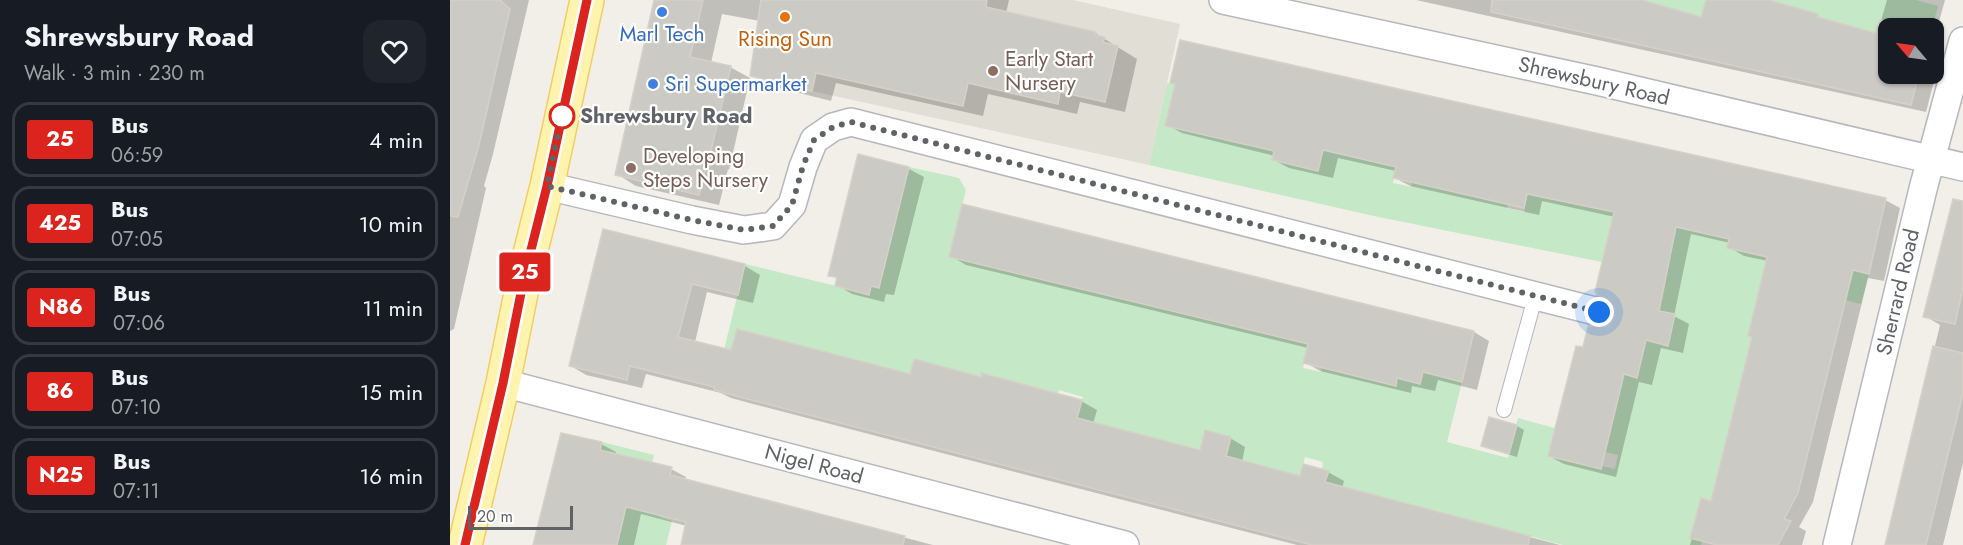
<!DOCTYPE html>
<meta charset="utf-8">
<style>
body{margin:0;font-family:Jost,sans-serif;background:#20242c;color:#f1f3f6;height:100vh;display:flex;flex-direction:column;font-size:22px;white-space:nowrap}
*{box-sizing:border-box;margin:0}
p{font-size:20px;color:#9ea1a6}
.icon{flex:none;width:33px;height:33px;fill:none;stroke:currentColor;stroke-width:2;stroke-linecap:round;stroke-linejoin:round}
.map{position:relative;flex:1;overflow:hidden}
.panel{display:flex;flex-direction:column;background:#171b24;width:450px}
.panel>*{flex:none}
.badge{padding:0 12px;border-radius:4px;font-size:21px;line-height:39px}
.needle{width:39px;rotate:299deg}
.fabs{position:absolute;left:1428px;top:18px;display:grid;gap:12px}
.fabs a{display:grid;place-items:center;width:66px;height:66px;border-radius:12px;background:#171b24;box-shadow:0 2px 4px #0004;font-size:30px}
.scale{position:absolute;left:18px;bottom:15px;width:105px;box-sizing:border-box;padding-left:6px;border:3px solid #5f6368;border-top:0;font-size:16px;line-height:21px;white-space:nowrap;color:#5f6368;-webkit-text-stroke:4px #fff;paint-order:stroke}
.you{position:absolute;width:30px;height:30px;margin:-15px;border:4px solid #fff;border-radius:50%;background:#1a73e8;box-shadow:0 0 0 9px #1a73e833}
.map>.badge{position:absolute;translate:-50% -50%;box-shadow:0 0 0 3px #fff}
.round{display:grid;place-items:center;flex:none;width:63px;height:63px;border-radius:18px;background:#20242c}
.headline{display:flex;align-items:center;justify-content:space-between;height:102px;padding:0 24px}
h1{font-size:28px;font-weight:700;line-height:45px}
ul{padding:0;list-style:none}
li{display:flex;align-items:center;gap:18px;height:75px;margin:0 12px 9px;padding:0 12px;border:3px solid #363941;border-radius:18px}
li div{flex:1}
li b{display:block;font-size:22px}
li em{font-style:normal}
li .badge{min-width:66px;font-weight:700;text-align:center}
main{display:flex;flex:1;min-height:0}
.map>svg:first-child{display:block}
.education{fill:#e1ded6}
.green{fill:#c5e8c6}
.shadow{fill:#0003}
.building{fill:#cccac5;stroke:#d6d1c6;stroke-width:1.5}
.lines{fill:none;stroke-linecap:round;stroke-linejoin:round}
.lane-casing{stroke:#b5b8bc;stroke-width:16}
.street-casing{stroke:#b5b8bc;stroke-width:30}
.primary-casing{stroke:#f3ce5f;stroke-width:36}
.lane{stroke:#fff;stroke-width:14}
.street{stroke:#fff;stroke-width:27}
.primary{stroke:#fff4af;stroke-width:33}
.line-casing{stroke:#fff;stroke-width:14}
.line{stroke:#dc241f;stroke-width:9}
.walk{stroke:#5f6368;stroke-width:6;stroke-dasharray:0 10.8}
.shop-dot{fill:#3f7fe0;stroke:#fff;stroke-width:2}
.food-dot{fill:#e8710a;stroke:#fff;stroke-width:2}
.education-dot{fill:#8d6e63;stroke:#fff;stroke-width:2}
.stop-dot{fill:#fff;stroke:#dc241f;stroke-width:3}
.labels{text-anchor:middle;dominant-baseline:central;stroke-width:4.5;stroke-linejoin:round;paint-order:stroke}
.shop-label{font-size:21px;fill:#366cbe;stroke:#fff}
.food-label{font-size:21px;fill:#c56008;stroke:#fff}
.education-label{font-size:21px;fill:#785e54;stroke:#fff;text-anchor:start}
.street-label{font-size:21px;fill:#5f6368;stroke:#fff}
.stop-label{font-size:21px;font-weight:bold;fill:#5f6368;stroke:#fff;text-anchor:start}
</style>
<main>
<section class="panel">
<div class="headline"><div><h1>Shrewsbury Road</h1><p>Walk · 3 min · 230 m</p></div><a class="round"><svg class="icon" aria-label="heart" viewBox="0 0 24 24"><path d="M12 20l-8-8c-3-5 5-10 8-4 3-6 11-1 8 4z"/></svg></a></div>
<ul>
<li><span class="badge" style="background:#dc241f;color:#fff">25</span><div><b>Bus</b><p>06:59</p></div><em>4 min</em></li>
<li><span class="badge" style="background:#dc241f;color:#fff">425</span><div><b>Bus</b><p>07:05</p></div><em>10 min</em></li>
<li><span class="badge" style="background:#dc241f;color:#fff">N86</span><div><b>Bus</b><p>07:06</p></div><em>11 min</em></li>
<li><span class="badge" style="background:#dc241f;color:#fff">86</span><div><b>Bus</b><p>07:10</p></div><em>15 min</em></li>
<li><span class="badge" style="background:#dc241f;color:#fff">N25</span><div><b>Bus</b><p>07:11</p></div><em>16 min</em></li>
</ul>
</section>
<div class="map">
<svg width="1513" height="545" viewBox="0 0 1513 545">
<rect width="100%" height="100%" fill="#f1efe8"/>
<path class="education" d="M381,0H623L730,24L699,165L362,91Z"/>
<path class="green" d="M1192,0H1256L1251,17Z
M1306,0H1466L1488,6L1482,28H1459L1430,20L1420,56L1360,42L1368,14L1323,1Z
M717,83L783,97L773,140L813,149L834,109L822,160L868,170L880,119L897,123L890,154L929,163L953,135L943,183L961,187L964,176L1067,161L1057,208L1074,212L1078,192L1155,210L1162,178L1325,215L1419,274L1411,304L1331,284L1298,336L1335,346L1295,363L1268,472L1280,476L1273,504L1251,499L1241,538L1252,541L1251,545H1113L1079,536L1077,545H1062L1065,532L932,497L869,506L878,471L872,469L873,462L855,457L850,476L783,458L776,482L755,430L750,449L733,446L728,469L719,467L725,443L685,433L678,456L666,428L636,420L630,443L621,441L633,397L609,390L605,402L531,374L527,392L523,375L464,360L460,374L338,343L315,361L320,338L287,329L281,352L274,350L295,264L419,294L421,286L429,288L459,167L509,178L516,190L499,256L852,343L858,344L853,368L871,372L877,349L946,385L947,378L969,383L973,372L1012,382L997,442L1058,458L1068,418L1112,430L1103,441L1099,457L1150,469L1151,466L1165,469L1168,455L1155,452L1173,374L1187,378L1196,340L1217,346L1225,315L1194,307L1216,277L1152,262L924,216L699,165Z
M152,442L204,455L197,484L217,489L209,517L222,521L216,545H167L186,459L150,450Z"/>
<path class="shadow" d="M0,0H79L43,154L34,186L36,188L4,329L0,331Z
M204,0H559L556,13L645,33L687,59L675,112L630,102L627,114L538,94L533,116L386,83L381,101L322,86L302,75L310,21L272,14L261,63L280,67L300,78L279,170L278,169L269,205L186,186L167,174Z
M966,0H1190L1252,19L1258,0H1314L1427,35L1437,0H1498H1495L1484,40V28H1438V74H1479L1485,77L1476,112Z
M722,83L1435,200L1450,208L1434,281L1418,278L1363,502L1349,527L1356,531L1352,545H1240L1252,500L1262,503L1303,337L1318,261L1294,256L1279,247L1280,243L1241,234L1224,316L1239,324L1233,353L1211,348L1202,385L1189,382L1166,477L1114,464L1099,456L1134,349L1162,324L1166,317V308L1163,303L1148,294L1165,217L1092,201L1089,215L960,186L945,178L946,171L888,158L883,178L839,168L824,160L825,156L732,133L717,125L726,85Z
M409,156L459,169L474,177L444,295L436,294L434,302L402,294L387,285L388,279L380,275Z
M513,205L1024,332L1039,341L1027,390L988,380L985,391L962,386L961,393L870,371L855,362L858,348L516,265L501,256Z
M1499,221L1513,225V463L1493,545H1437L1490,325L1475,316Z
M154,231L295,266L310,275L303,303L257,292L245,342L282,351L631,401L647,410L643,424L751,451L780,438L795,447L792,462L851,478L878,472L894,481L892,488L1110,545H847L303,404L281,398L271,393L196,374L192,388L136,375L121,366Z
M1067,426L1074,430L1067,457L1040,449L1032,445Z
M151,444L166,452V455L221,469L236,477L235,480L483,545H240L237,526L191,514L184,545H85Z"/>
<path class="building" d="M0,0H50L60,9L29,145L8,217L0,216Z
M204,0H253L240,57L281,66L259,159H258L249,195L165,175Z
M311,0H537L536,7L646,32L645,35L655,37L653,42L668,46L655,102L610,92L608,104L518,83L513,106L366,73L362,91L300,76Z
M1042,0H1192L1251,17L1256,0H1319L1368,14L1367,17L1426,33L1430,20L1460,28H1438V74H1469L1461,105L1041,12Z
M730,40L1436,198L1419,274L1403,270L1348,493L1334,519L1341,521L1328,545H1267L1240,538L1251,498L1261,501L1302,337L1298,336L1317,257L1277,248L1279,239L1226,227L1209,311L1225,314L1218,346L1196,340L1187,378L1174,374L1151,469L1098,456L1126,346L1133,347L1138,326L1154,327L1161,323L1164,316V308L1160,301L1146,295L1147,292H1145L1164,212L1077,194L1074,208L943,178L946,167L873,150L868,171L822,160L824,151L715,126L725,84L720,83Z
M408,154L459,167L429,288L421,286L419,295L385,286L387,277L378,276Z
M1503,199L1513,201V288L1505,324L1473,317Z
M512,204L1024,331L1012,382L973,372L970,384L947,378L946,386L853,363L858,344L499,257Z
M153,229L295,264L288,295L242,284L228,337L281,350L287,329L460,374L464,359L531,377V373L632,400L627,418L750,450L755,430L781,437L776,456L850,476L853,464L879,471L875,482L1080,536L1078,545H862L286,396L264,390V387L180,366L177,380L119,366Z
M1483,346L1513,353V393L1476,545H1435Z
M1039,417L1067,425L1059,454L1031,446Z
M111,433L152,442L150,450L222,467L220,475L455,536L453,545H231L236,522L176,507L167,545H83Z"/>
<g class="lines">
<g class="lane-casing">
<path id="lane" d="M1054,410L1086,294"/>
</g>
<g class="street-casing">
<path id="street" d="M773,0L1147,81L1513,167
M97,186L242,220L294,230L323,226L342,205L353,167L364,140L383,127L401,122L1149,312
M53,383L675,545
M1387,545L1474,185L1513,41"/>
</g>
<g class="primary-casing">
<path id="primary" d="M15,545L53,383L74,278L97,186L137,0"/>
</g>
<use href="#lane" class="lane"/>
<use href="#street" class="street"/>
<use href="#primary" class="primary"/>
</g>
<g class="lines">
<g class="line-casing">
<path id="line" d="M15,545L53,383L74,278L97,186L137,0"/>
</g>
<use href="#line" class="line"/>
<path class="walk" d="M112,116L97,186L242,220L294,230L323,226L342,205L353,166L364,140L383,127L401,122L1149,312"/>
</g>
<g class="shop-dot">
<circle cx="212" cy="12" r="6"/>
<circle cx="203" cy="84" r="6"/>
</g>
<circle class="food-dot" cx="335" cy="17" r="6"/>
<g class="education-dot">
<circle cx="543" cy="71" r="6"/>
<circle cx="181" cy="168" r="6"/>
</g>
<circle class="stop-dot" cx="112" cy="116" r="12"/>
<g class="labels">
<g class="shop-label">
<text x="212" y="34">Marl Tech</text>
<text x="215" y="84" text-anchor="start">Sri Supermarket</text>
</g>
<g class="food-label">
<text x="335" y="39">Rising Sun</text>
</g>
<g class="education-label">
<text x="555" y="59">Early Start<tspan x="555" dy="24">Nursery</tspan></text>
<text x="193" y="156">Developing<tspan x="193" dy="24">Steps Nursery</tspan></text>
</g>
<g class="street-label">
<text transform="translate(1144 81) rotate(13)">Shrewsbury Road</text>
<text transform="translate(1448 292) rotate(-77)">Sherrard Road</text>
<text transform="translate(364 464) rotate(15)">Nigel Road</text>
</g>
<g class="stop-label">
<text x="130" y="116">Shrewsbury Road</text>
</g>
</g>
</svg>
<div class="fabs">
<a><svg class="needle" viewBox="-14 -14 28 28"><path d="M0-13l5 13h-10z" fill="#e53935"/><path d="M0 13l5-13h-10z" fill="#9ea1a6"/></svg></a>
</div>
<div class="scale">20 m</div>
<div class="you" style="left:1149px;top:312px"></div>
<b class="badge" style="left:75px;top:272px;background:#dc241f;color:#fff">25</b>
</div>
</main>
